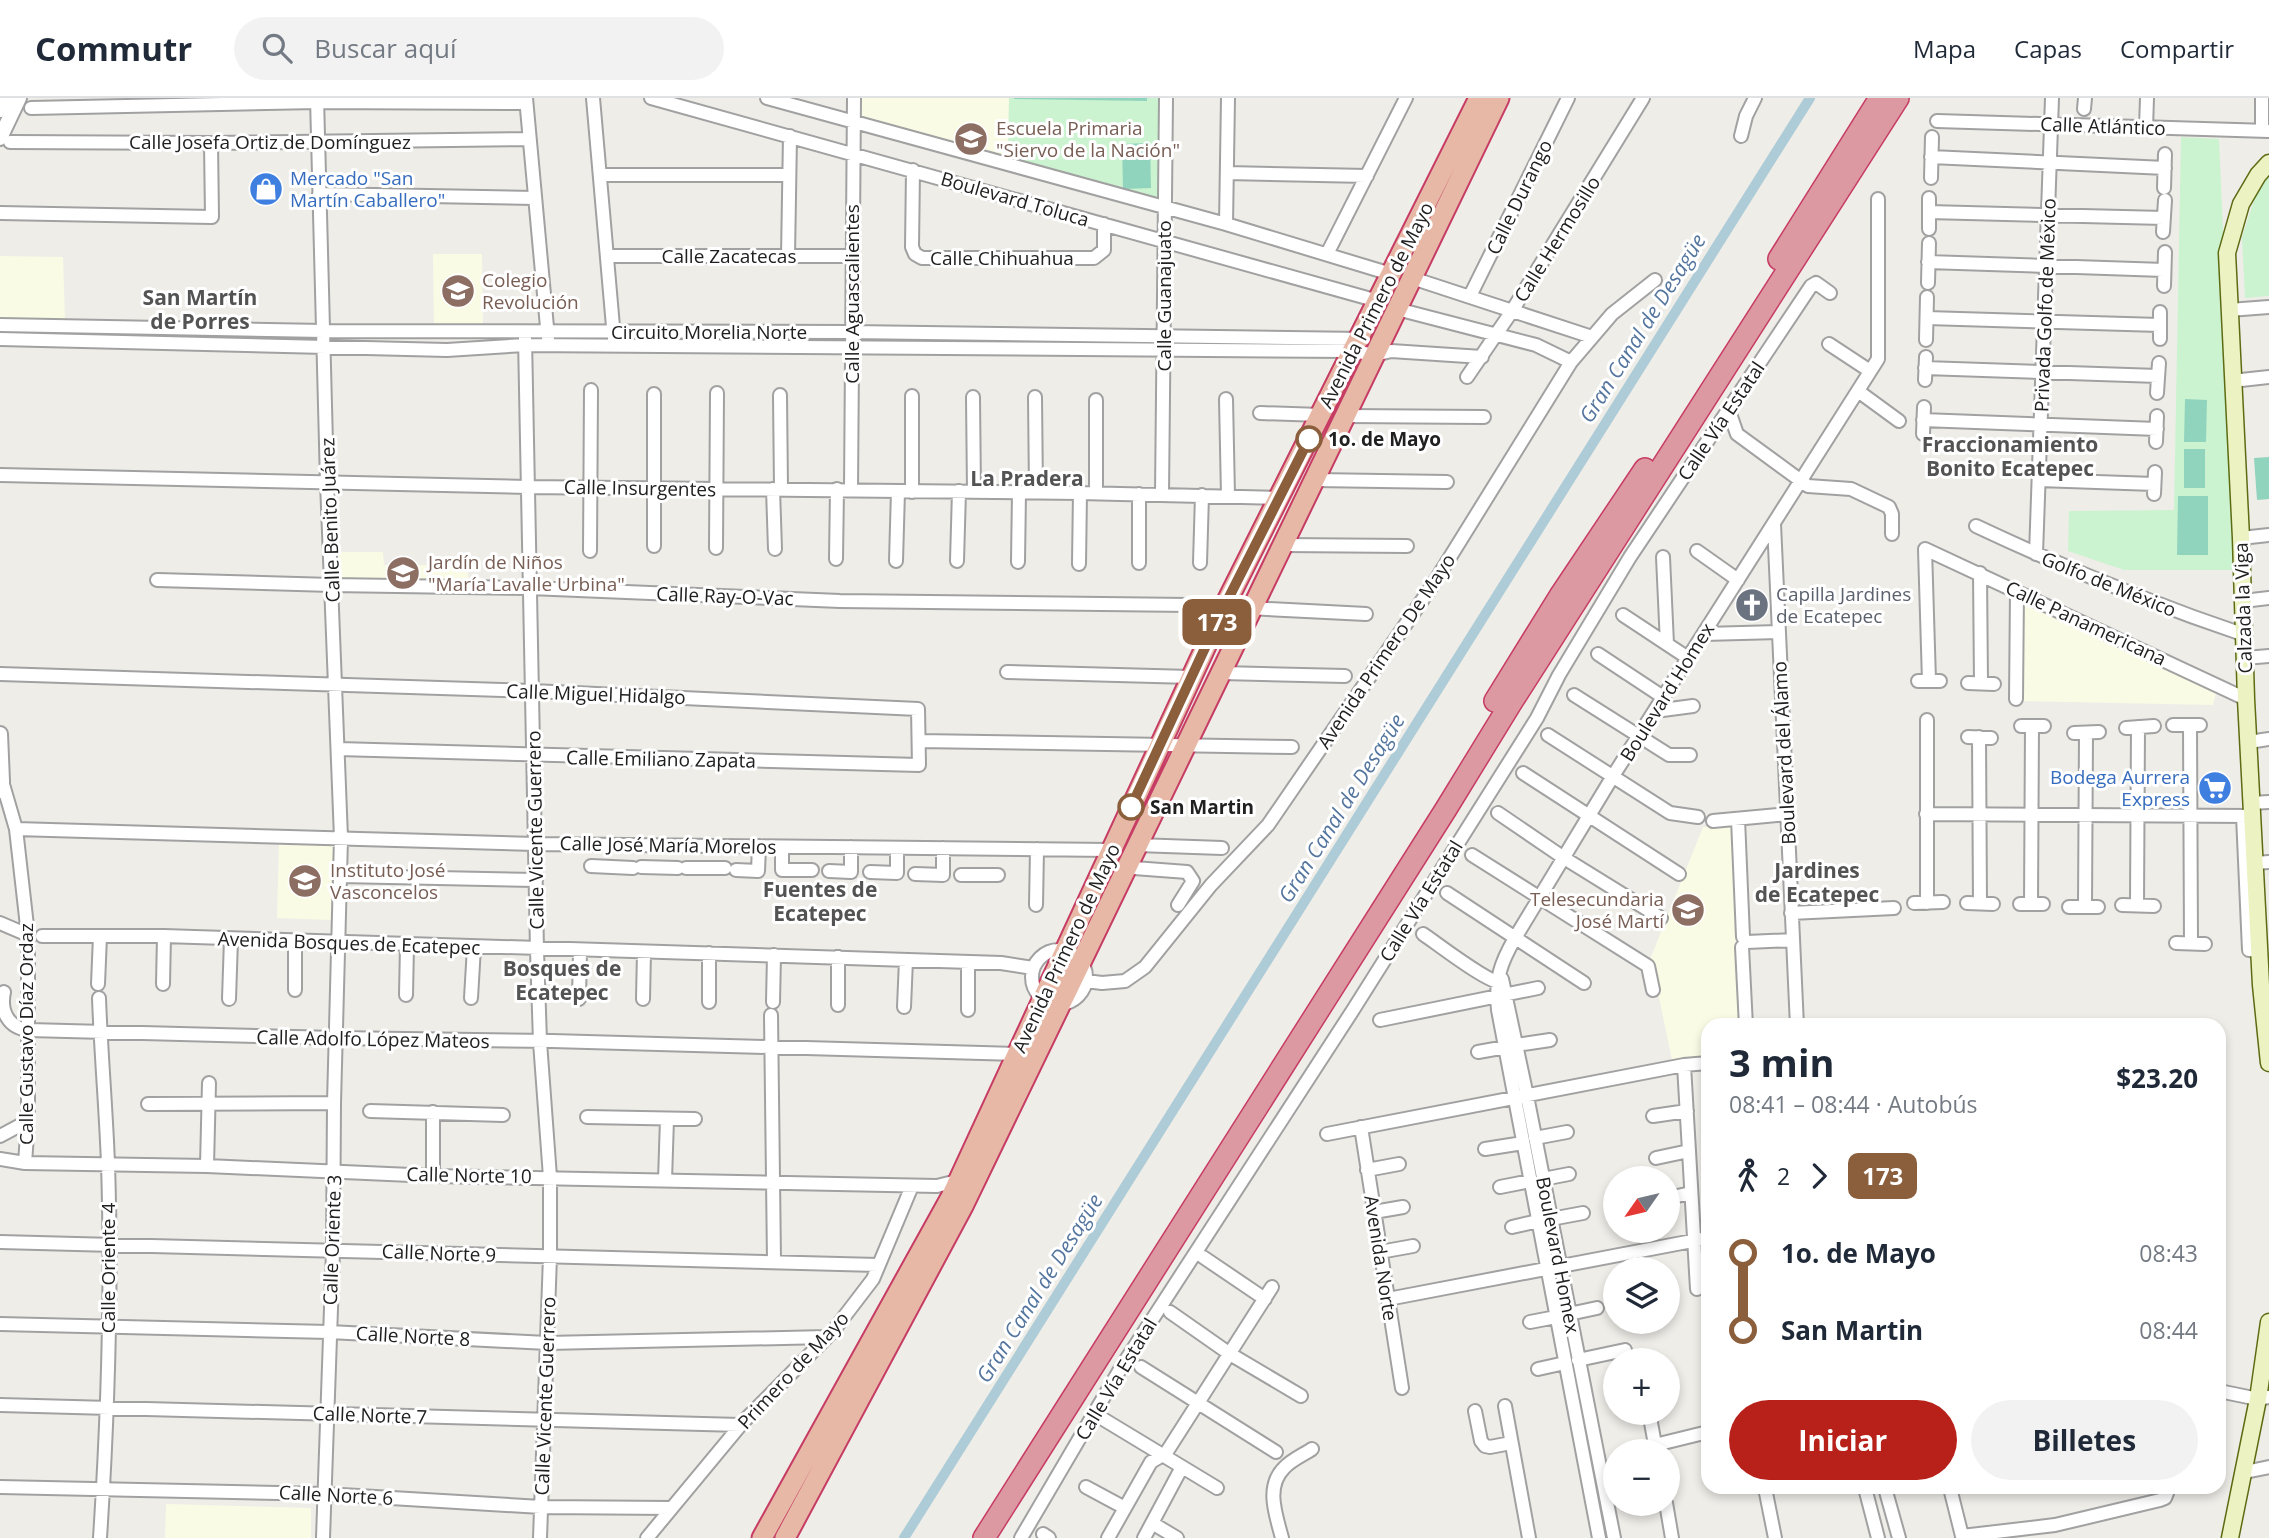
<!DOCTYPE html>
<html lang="es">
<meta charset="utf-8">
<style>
body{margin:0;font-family:"Open Sans",sans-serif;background:#f2f2f3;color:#1f2937;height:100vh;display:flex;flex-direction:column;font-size:26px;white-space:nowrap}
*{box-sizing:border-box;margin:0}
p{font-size:23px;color:#747a83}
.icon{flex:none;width:38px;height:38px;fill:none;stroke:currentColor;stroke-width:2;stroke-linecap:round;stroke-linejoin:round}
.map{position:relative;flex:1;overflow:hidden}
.drawer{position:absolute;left:1701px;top:920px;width:525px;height:476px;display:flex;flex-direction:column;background:#fff;border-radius:21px;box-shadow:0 4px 10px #0003}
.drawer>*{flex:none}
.badge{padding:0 14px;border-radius:10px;font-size:24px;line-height:46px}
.needle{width:46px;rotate:236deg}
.tools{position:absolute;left:1603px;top:1068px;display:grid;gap:14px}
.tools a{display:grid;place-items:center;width:77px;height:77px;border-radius:50%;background:#fff;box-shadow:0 4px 10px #0003;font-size:35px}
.map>.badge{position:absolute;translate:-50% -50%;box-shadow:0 0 0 4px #fff}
.legs{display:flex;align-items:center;gap:10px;height:77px;padding:0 28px;font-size:23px}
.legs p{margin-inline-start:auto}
.headline{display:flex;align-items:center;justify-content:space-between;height:119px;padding:0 28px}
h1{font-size:38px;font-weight:700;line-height:52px}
.primary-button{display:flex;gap:14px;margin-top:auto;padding:14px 28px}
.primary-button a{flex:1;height:80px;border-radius:42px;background:#b72119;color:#fff;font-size:28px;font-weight:700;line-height:80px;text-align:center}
.primary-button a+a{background:#f2f2f3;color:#1f2937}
ul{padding:0 28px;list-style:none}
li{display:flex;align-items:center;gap:24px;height:77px;font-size:26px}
li i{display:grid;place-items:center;width:10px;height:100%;margin:0 9px;background:currentColor}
li i::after{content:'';width:18px;height:18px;margin:-9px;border:5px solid;border-radius:50%;background:#fff}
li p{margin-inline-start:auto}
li:first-child i{background:linear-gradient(#0000 50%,currentColor 0)}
li:last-child i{background:linear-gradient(currentColor 50%,#0000 0)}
header{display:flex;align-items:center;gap:42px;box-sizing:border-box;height:98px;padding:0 35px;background:#fff;border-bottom:2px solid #e0e1e3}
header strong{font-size:33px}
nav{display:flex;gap:38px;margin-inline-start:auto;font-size:24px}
.search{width:490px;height:63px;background:#f2f2f3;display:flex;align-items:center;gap:18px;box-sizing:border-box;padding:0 24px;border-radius:38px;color:#747a83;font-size:26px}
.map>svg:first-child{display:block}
.education{fill:#fafbe5}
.park{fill:#cbf3d0}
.pitch{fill:#90d4bd}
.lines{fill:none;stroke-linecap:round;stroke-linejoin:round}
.canal{stroke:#aeccd7;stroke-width:10}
.minor-casing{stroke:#a1a1a1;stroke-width:16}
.tertiary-casing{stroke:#a1a1a1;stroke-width:18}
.secondary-casing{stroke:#5d6b13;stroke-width:19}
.trunk-casing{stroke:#c63c64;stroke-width:23}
.motorway-casing{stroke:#c63c64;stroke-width:24}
.minor{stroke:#fff;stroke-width:12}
.tertiary{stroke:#fff;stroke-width:14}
.secondary{stroke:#edf2c3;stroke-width:16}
.trunk{stroke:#e7b8a6;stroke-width:19}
.motorway{stroke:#dd99a2;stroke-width:21}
.line-1-casing{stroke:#fff;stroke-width:16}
.line-1{stroke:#8b5e3c;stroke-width:10}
.stop-1-dot{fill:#fff;stroke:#8b5e3c;stroke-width:3.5}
.labels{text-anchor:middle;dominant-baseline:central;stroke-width:6;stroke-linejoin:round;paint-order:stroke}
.street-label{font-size:19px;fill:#202020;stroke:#fff}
.education-label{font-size:19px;fill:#785e54;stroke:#fff;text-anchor:start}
.shop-label{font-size:19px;fill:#366cbe;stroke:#fff;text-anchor:start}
.stop-label{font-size:19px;font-weight:bold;fill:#202020;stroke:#fff;text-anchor:start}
.worship-label{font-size:19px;fill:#5b616d;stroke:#fff;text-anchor:start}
.neighbourhood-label{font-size:21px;font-weight:bold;fill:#535353;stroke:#fff}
.water-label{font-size:21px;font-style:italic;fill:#54759e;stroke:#fff}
</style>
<header>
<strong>Commutr</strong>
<div class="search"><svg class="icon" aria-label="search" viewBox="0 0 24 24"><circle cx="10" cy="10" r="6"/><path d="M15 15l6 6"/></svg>Buscar aquí</div>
<nav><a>Mapa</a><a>Capas</a><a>Compartir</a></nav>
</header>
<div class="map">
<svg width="2269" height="1440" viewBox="0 0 2269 1440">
<rect width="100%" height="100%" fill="#efede8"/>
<path class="education" d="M860,0H1009L1008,61L860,20Z
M433,156H482L483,230L434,231Z
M0,158L63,159L65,221H0Z
M338,454H383L384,467H468V484H338Z
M2022,503L2216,595L2213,607L2023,603Z
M1734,728L1742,927L1708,928V957L1672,962L1654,875L1649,864L1703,729Z
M279,745L333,747L331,822L277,820Z
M166,1406L311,1410V1440H165Z"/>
<path class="park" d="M1009,0H1158V101L1008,61Z
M2181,39L2219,41L2238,472H2124L2068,453L2069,413L2174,412Z
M2269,74V198L2245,200L2242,139L2260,84Z"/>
<path class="pitch" d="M1014,0H1147V3L1014,1Z
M1150,45L1151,90L1123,91L1122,46Z
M2185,301L2207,302L2206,344H2184Z
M2184,351H2205V390H2184Z
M2269,359V401L2257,402L2254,360Z
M2178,398H2208V457H2177Z"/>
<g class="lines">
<path class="canal" d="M904,1440L1810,0"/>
<g class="minor-casing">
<path id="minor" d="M317,0L327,384L341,740L334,1005L333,1153L323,1440
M526,0L548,240
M593,0L614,240
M651,0L1378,203
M767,0L1226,126L1391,176
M2262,0V33
M31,10L317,4L526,5
M2084,11L2085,0
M0,13L6,0
M1937,23L2269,33
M2146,30L2147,0
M1741,38L1746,18L1755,0
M10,44L211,45L529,41
M1931,59L2165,70
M913,72L912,149L915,156L922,160H1094L1104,152V126
M1227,75L1367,78
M600,77H789
M1931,80L1932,39
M2164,90L2165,56
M319,96L535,100
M1929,114L2164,120
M0,115L212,119L211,45
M1226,126L1228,0
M1929,131V100
M2163,134L2165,102
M1327,156L1406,0
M607,158H852
M788,158L790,38
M1928,164L2164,172
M1412,180L1592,239
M1928,185L1929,145
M2164,188L2165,154
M1470,198L1568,0
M1397,211L1536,247L1571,264
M2229,212L2269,209
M1927,220L2160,227
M0,227L324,233L851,234L1364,241
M525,240L537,852L540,944L550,1079V1158L540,1440
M0,241L447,252L525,247L1353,253L1375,257L1391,253L1482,259
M2160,241V214
M1926,242L1927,199
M1829,246L1870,273
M1925,270L2158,278
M1467,279L1512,213L1643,0
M1925,282L1926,259
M2232,283L2269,279
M1858,293L1899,323
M2157,295L2159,265
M780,297L781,391
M912,298V394
M973,299L974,394
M1035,299L1036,394
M1226,301L1228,398
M1729,313L1737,336L1808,388L1851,391L1889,409L1892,416V436
M1260,315L1321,317
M1346,318L1484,319
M1923,322L2157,331
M1923,336L1924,309
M2156,344L2157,318
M0,377L527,389L1080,395L1280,400
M1315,382L1447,384
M2039,382L2154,386
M773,391L775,451
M851,392L854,0
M1096,395V302
M2154,396L2155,374
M1162,397L1166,0
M1774,426L1797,928
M1976,428C2063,469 2153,506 2245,537
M2241,440L2269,437
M1283,447L1407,448
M654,448V296
M716,450L717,295
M590,453L591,292
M1697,453L1738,482
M2036,456L2052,0
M1663,459L1667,546
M836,461L837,391
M896,463L898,393
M957,463L959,393
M1018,464L1019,394
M1139,465V396
M1200,465L1202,397
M1079,466L1080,395
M1980,475L1981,585
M157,482L332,487L530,490L840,503L1189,507L1366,516
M2243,503L2269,500
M1623,517L1688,560
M1704,536L1779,534
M1598,556L1663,599
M2245,560L2269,558
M1007,574L1191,579
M1221,575L1345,578
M0,576L532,593L918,611L919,667L338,651
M1918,583H1940
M1929,583L1925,451L2246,601
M1968,585L1994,586
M1574,597L1669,657H1690
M2016,601L2017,493
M1655,613L1693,608
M2173,627H2200
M2190,627L2191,845
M2021,628H2044
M2126,630L2154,628
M2074,635L2099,634
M1548,637L1670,715L1698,719
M1968,639L1991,640
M1979,639L1980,805
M919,643L1292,649
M2249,644L2269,641
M1523,675L1679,776
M2,683L16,731L28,837V1023L25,1065
M2251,705L2269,704
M1498,715L1564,760L1661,820
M1926,716L2252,718
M2243,718L2249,852L2260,853
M1738,721L1743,839
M1713,723L1787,716
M16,731L535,746L1111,752
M1137,747L1222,750
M782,749V772H812
M1472,757L1648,868L1653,892
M2255,765L2269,764
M1127,767L1134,770L1187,774L1193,783L1178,807
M591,768L633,770
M641,769L678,770
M686,770H725
M736,772L758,773L759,748
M829,773L851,774V749
M870,774L897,775V750
M915,776L943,777V750
M961,777H998
M340,778L536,782
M1447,795L1584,885
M1914,805L1943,804
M1927,805V622
M1967,805L1993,806
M2020,806H2043
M2031,806L2032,628
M1036,807L1037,751
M2122,807L2154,808
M2137,807L2138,629
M2069,809H2098
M2085,809L2086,635
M1791,815L1894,810
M0,825L28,837
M1423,836C1438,846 1489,886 1503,885
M42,838H164L1001,865L1033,870
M1747,844L1793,842
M2176,845L2205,846
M1742,849L1746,928
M1032 879a27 27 0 1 1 54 0a27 27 0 1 1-54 0Z
M968,864V912
M1502,881L1527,998L1614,1440
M1086,883L1102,885L1125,883L1145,869L1211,787L1268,727L1434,485L1571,264L1612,216L1655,182
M98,886L100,838
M163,886L164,838
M295,892V843
M4,894C0,913 8,930 29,932L335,940L552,943L1017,956
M406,897L407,847
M99,900C101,956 106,1011 108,1066C112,1190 108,1316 100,1440
M471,900L474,849
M229,901L231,841
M579,901L580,852
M643,901L644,854
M709,904V855
M773,904L774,857
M838,907V859
M904,909L906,862
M771,917L774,1163
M1380,922L1538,890
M1516,947L1550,942
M1478,954L1506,949
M1684,967L1697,1191
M148,1006L334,1005
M370,1013L503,1017
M433,1014V1078
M1653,1018L1687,1013
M587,1019L695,1021
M1361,1029L1402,1290
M1327,1036L1684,967L1708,965
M0,1038L28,1023
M1535,1040L1567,1034
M1485,1051L1523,1045
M1656,1060L1689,1053
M0,1061L25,1065L207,1068L433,1078L937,1088L961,1082
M207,1068L209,985
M1367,1072L1399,1066
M1543,1081L1569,1076
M665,1082L667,1021
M1500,1089L1530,1083
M1668,1100L1691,1095
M1374,1114L1403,1109
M1551,1121L1583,1115
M1512,1129L1538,1123
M0,1144L878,1167
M1380,1154L1413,1148
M1203,1159L1265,1201
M1388,1201L1708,1140
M1170,1214L1230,1256L1301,1298
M1569,1216L1597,1210
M1530,1224L1556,1219
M0,1226L329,1234L547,1245L827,1239
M1578,1262L1625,1252
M1141,1269L1276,1354
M1538,1271L1565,1265
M2219,1293L2258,1301L2269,1299
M0,1307L740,1327
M1505,1308L1529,1440
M1475,1313L1481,1343L1485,1348L1490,1349L1511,1345
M1649,1314L1656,1352
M1103,1321L1217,1390
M1655,1347L1708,1334
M2245,1374L2269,1369
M0,1389L325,1396L541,1409L672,1410
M1086,1389L1125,1410
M1765,1390L1775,1440
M1865,1390L1878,1440
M1885,1390L1899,1440
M1950,1390L1962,1438L2055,1427L2160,1402L2165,1400L2169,1390
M1666,1405L1672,1440
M1152,1425L1177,1440
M1043,1436L1049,1440
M647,1440L744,1323L834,1232L873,1181L912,1088
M1021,1440L1122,1268L1353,912L1537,620L1559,577L1630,459L1811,188L1816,185L1830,195
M1108,1440L1151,1364L1166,1355L1272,1189
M1144,1440L1182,1369
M1282,1440C1276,1417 1265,1389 1284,1370C1291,1362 1303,1357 1312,1351
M1599,1440L1498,912C1495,881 1500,866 1515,840L1613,678L1878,261V101"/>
</g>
<g class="tertiary-casing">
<path id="tertiary" d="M0,40L19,0
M0,636L2,683L0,693"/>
</g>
<g class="secondary-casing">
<path id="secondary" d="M2269,65L2258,77L2241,106L2227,155L2241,440L2246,601L2261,887L2269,965
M2230,1440L2258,1301L2269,1224"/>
</g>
<g class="trunk-casing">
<path id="trunk" d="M762,1440L951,1099L1224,509L1479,0
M785,1440L963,1108L1499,0"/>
</g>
<g class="motorway-casing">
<path id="motorway" d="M1779,161L1880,0
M1495,603L1560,498L1645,371
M984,1440L1446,711L1511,605L1898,0"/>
</g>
<use href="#minor" class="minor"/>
<use href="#tertiary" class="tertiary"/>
<use href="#secondary" class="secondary"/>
<use href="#trunk" class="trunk"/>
<use href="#motorway" class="motorway"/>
</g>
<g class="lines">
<g class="line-1-casing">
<path id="line-1" d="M1131,709L1224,509L1309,341"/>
</g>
<use href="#line-1" class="line-1"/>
</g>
<defs>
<g id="school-disc" transform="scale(1.75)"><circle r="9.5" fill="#8d6e63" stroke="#fff"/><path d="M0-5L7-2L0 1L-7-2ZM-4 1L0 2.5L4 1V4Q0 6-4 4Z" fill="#fff"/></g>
<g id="shop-disc" transform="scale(1.75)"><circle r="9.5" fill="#3f7fe0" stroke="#fff"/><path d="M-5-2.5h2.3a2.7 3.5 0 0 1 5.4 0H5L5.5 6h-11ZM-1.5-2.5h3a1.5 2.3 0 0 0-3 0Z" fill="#fff"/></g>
<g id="church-disc" transform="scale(1.75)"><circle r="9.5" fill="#6b7280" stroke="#fff"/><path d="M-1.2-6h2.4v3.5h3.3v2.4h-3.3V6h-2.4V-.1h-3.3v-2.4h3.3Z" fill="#fff"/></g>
<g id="supermarket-disc" transform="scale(1.75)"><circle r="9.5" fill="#3f7fe0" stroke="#fff"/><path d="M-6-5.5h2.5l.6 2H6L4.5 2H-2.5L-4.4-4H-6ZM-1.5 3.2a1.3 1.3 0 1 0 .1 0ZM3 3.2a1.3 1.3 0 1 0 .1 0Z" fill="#fff"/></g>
</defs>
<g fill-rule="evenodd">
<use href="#school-disc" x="971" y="41"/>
<use href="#shop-disc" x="266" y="91"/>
<use href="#school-disc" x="458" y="193"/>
<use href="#school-disc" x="403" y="475"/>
<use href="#church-disc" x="1752" y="507"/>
<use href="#supermarket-disc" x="2215" y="690"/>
<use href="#school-disc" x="305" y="783"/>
<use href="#school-disc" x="1688" y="812"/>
</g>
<g class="stop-1-dot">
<circle cx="1309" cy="341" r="12"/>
<circle cx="1131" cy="709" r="12"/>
</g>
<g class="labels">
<g class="street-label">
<text transform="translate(2103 28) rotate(2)">Calle Atlántico</text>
<text x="270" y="44">Calle Josefa Ortiz de Domínguez</text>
<text transform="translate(1519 99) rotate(-64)">Calle Durango</text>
<text transform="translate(1015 101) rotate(16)">Boulevard Toluca</text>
<text transform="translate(1557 141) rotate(-58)">Calle Hermosillo</text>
<text x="729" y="158">Calle Zacatecas</text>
<text x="1002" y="160">Calle Chihuahua</text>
<text transform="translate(852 196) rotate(-90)">Calle Aguascalientes</text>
<text transform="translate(1164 198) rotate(-90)">Calle Guanajuato</text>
<text transform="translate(1376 207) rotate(-63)">Avenida Primero de Mayo</text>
<text transform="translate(2045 207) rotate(-88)">Privada Golfo de México</text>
<text x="709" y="234">Circuito Morelia Norte</text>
<text transform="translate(1721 323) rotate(-56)">Calle Vía Estatal</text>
<text transform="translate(640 390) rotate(1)">Calle Insurgentes</text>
<text transform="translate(330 422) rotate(-92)">Calle Benito Juárez</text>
<text transform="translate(2109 486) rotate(22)">Golfo de México</text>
<text transform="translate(725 498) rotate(2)">Calle Ray-O-Vac</text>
<text transform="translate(2243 510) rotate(-92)">Calzada la Viga</text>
<text transform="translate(2086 525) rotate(25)">Calle Panamericana</text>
<text transform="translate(1386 553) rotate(-56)">Avenida Primero De Mayo</text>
<text transform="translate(1667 594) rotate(-58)">Boulevard Homex</text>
<text transform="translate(596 596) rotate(2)">Calle Miguel Hidalgo</text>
<text transform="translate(1784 655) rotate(-93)">Boulevard del Álamo</text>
<text transform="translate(661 661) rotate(1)">Calle Emiliano Zapata</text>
<text transform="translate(535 732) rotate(-91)">Calle Vicente Guerrero</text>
<text transform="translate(668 747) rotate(1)">Calle José María Morelos</text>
<text transform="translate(1421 803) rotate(-58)">Calle Vía Estatal</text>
<text transform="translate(349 845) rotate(2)">Avenida Bosques de Ecatepec</text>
<text transform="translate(1066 850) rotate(-65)">Avenida Primero de Mayo</text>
<text transform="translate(26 936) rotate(-90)">Calle Gustavo Díaz Ordaz</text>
<text transform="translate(373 941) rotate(1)">Calle Adolfo López Mateos</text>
<text transform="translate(469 1077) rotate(1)">Calle Norte 10</text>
<text transform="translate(332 1142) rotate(-88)">Calle Oriente 3</text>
<text transform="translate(439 1155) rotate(2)">Calle Norte 9</text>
<text transform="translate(1558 1157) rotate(79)">Boulevard Homex</text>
<text transform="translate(1381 1160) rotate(81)">Avenida Norte</text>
<text transform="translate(108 1170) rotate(-90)">Calle Oriente 4</text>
<text transform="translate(413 1238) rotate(3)">Calle Norte 8</text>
<text transform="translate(793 1272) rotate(-47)">Primero de Mayo</text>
<text transform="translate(1116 1281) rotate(-59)">Calle Vía Estatal</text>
<text transform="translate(545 1298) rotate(-88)">Calle Vicente Guerrero</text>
<text transform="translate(370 1317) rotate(2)">Calle Norte 7</text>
<text transform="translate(336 1397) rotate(3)">Calle Norte 6</text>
</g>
<g class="education-label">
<text x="996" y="30">Escuela Primaria<tspan x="996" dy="22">"Siervo de la Nación"</tspan></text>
<text x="482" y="182">Colegio<tspan x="482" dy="22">Revolución</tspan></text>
<text x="428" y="464">Jardín de Niños<tspan x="428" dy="22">"María Lavalle Urbina"</tspan></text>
<text x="330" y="772">Instituto José<tspan x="330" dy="22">Vasconcelos</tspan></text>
<text x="1664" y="801" text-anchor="end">Telesecundaria<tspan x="1664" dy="22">José Martí</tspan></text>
</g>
<g class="shop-label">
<text x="290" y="80">Mercado "San<tspan x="290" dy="22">Martín Caballero"</tspan></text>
<text x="2190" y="679" text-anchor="end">Bodega Aurrera<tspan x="2190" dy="22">Express</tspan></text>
</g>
<g class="stop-label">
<text x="1328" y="341">1o. de Mayo</text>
<text x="1150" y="709">San Martin</text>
</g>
<g class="worship-label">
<text x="1776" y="496">Capilla Jardines<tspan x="1776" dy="22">de Ecatepec</tspan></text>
</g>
<g class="neighbourhood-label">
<text x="200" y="199">San Martín<tspan x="200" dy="24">de Porres</tspan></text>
<text x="2010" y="346">Fraccionamiento<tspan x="2010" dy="24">Bonito Ecatepec</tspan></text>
<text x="1027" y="380">La Pradera</text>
<text x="1817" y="772">Jardines<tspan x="1817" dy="24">de Ecatepec</tspan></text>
<text x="820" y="791">Fuentes de<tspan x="820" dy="24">Ecatepec</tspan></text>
<text x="562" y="870">Bosques de<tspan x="562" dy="24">Ecatepec</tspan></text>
</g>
<g class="water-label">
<text transform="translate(1642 230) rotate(-58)">Gran Canal de Desagüe</text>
<text transform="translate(1341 710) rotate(-58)">Gran Canal de Desagüe</text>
<text transform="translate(1039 1190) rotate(-58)">Gran Canal de Desagüe</text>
</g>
</g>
</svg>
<div class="tools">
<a><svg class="needle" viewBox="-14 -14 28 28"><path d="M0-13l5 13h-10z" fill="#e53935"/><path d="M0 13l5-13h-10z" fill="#747a83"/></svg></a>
<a><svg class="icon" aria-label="layers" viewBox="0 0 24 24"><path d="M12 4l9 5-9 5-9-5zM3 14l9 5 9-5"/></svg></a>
<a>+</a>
<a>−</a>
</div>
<b class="badge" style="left:1217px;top:524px;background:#8b5e3c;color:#fff">173</b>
<section class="drawer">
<div class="headline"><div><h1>3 min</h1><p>08:41 – 08:44 · Autobús</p></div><b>$23.20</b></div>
<div class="legs"><svg class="icon" aria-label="walk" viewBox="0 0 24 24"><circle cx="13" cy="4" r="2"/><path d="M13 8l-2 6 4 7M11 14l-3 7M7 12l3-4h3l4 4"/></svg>2<svg class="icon" aria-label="forward" viewBox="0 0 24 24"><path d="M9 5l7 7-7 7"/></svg><b class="badge" style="background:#8b5e3c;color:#fff">173</b></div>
<ul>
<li><i style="color:#8b5e3c"></i><b>1o. de Mayo</b><p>08:43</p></li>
<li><i style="color:#8b5e3c"></i><b>San Martin</b><p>08:44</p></li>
</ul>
<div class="primary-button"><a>Iniciar</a><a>Billetes</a></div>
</section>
</div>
